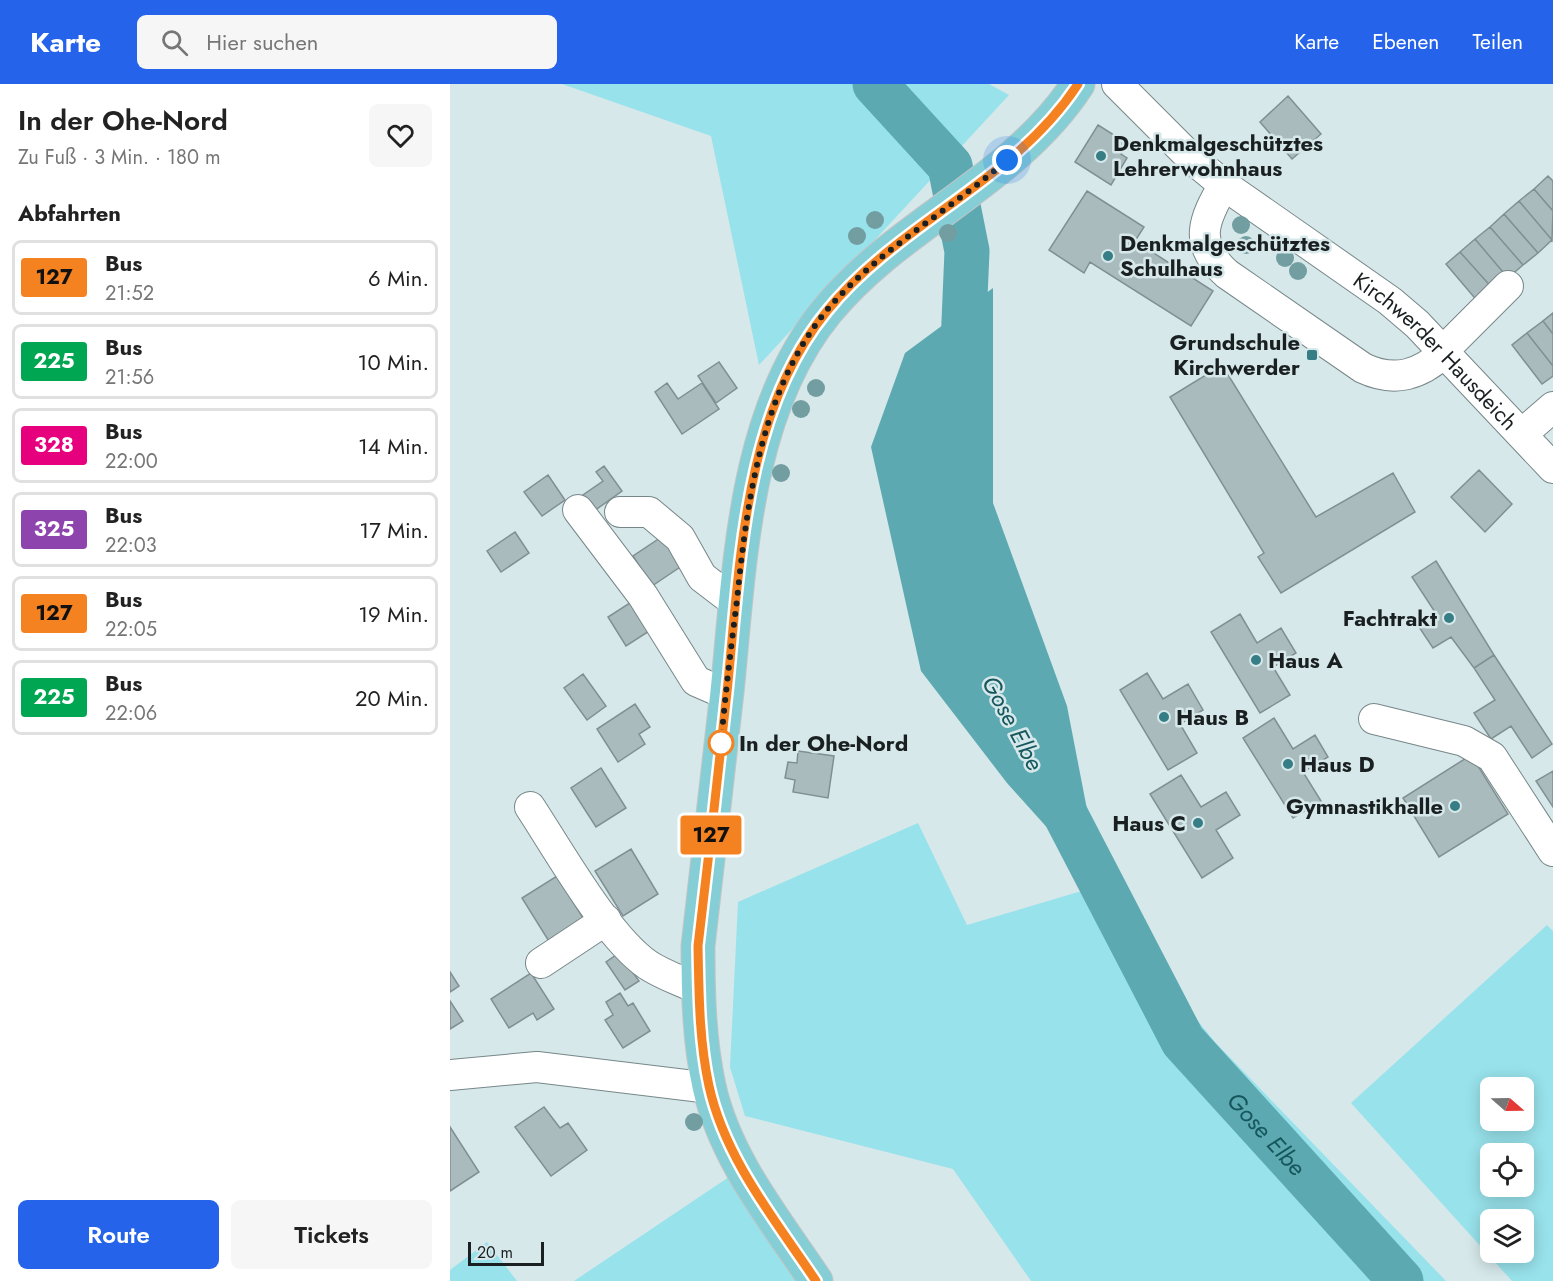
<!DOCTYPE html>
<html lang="de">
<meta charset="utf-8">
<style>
body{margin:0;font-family:Jost,sans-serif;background:#f6f6f6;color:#222;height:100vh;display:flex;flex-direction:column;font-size:22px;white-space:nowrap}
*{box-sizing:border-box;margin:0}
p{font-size:20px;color:#767676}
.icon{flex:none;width:33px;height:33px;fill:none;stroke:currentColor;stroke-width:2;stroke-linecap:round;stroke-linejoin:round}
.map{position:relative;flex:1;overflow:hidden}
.panel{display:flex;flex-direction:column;background:#fff;width:450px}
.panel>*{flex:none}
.badge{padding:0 12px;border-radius:4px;font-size:21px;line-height:39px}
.needle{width:39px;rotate:110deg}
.tools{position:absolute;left:1030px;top:993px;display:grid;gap:12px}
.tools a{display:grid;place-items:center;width:54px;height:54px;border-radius:9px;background:#fff;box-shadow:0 3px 15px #0003;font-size:30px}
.scale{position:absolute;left:18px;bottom:15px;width:76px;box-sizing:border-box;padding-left:6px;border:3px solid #1a2021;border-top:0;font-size:16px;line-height:21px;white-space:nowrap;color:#1a2021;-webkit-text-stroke:4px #d6e8ea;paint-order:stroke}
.you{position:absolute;width:30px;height:30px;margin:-15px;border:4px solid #fff;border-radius:50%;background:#1a73e8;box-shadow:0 0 0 9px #1a73e833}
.map>.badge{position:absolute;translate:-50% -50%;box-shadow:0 0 0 3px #fff}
h2{padding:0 18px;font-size:22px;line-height:54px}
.round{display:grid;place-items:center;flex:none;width:63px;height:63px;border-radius:9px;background:#f6f6f6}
.overview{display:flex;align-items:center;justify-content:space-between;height:102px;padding:0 18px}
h1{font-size:28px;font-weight:600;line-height:45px}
.cta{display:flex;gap:12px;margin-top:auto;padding:12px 18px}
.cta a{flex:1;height:69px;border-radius:9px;background:#2563eb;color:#fff;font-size:24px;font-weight:600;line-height:69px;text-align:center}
.cta a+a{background:#f6f6f6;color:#222}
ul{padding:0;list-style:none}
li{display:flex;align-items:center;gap:18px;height:75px;margin:0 12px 9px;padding:0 6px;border:3px solid #e0e0e0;border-radius:9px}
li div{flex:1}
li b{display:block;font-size:22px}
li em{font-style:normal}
li .badge{min-width:66px;font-weight:700;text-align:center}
header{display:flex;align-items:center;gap:36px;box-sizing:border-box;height:84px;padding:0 30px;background:#2563eb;color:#fff}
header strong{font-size:28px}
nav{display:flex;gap:33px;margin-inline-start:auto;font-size:21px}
.search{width:420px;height:54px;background:#f6f6f6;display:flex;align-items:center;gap:15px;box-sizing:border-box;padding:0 21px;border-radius:9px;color:#767676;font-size:22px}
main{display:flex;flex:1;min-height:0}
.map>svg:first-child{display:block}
.green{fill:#98e2eb;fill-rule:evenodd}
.water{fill:#5da9b1}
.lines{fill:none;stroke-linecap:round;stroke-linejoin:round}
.river{stroke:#5da9b1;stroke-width:45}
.building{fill:#aabbbd;stroke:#809092;stroke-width:1.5}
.minor-casing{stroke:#778789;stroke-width:32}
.major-casing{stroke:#c3c5c5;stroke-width:35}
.minor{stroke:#fff;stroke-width:30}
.major{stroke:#85ced6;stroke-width:33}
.tree{fill:#729da1}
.line-casing{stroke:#fff;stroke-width:14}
.line{stroke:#f58220;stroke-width:9}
.walk{stroke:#1a2021;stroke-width:6;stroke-dasharray:0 10.8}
.poi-dot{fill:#367d85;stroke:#d6e8ea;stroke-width:2}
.stop-dot{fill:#fff;stroke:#f58220;stroke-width:3}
.labels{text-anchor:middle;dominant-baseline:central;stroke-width:5;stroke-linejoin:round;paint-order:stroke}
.poi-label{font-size:22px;font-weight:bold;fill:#1a2021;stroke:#d6e8ea;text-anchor:start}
.street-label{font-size:22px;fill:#1a2021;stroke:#d6e8ea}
.stop-label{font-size:22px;font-weight:bold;fill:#1a2021;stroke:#d6e8ea;text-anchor:start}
.water-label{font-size:24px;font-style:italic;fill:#16575e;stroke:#d6e8ea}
</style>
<header>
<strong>Karte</strong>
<div class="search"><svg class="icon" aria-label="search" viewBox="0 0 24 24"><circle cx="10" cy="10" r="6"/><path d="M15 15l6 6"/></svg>Hier suchen</div>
<nav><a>Karte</a><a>Ebenen</a><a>Teilen</a></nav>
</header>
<main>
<section class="panel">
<div class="overview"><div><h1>In der Ohe-Nord</h1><p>Zu Fuß · 3 Min. · 180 m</p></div><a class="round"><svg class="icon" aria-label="heart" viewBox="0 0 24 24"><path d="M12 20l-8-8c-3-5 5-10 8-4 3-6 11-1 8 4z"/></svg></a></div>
<h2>Abfahrten</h2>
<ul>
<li><span class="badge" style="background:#f58220;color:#111">127</span><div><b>Bus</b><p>21:52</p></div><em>6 Min.</em></li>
<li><span class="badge" style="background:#00a651;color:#fff">225</span><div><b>Bus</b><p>21:56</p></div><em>10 Min.</em></li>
<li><span class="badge" style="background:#e6007e;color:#fff">328</span><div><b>Bus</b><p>22:00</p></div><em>14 Min.</em></li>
<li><span class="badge" style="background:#8e44ad;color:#fff">325</span><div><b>Bus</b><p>22:03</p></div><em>17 Min.</em></li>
<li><span class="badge" style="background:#f58220;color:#111">127</span><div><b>Bus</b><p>22:05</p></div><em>19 Min.</em></li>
<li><span class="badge" style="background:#00a651;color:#fff">225</span><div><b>Bus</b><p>22:06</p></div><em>20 Min.</em></li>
</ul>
<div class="cta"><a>Route</a><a>Tickets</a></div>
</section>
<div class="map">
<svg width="1103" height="1197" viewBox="0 0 1103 1197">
<rect width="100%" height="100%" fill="#d6e8ea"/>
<path class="green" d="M112,0H539L559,11L309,281L261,52Z
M468,739L517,841L662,798L735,921L765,958L996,1197H581L503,1085L295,1032L280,983L288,818Z
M1097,841L1103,847V1197H1062L901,1019ZM1041,1004H1074V1036H1041ZM1041,1070H1074V1102H1041ZM1041,1136H1074V1168H1041Z
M279,1093L348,1197H124Z
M37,1158L67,1197H0V1186Z"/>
<path class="water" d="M543,204V419L617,622L641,746L619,768L557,699L471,587L421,363L455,269Z"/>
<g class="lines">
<g class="river">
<path d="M425,0L500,82L517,167L512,284"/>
<path id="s1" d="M601,703L733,957L951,1197"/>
</g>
</g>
<path class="building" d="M838,12L871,50L842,75L810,38Z
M648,41L678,60L671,70L677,74L661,101L625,78Z
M1098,92L1103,97V127L1084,105Z
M1084,105L1103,127L1102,156L1069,117Z
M637,107L694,143L685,157L763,207L741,242L640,178L634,189L599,166Z
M1069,117L1102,156L1088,169L1054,130Z
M1054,130L1088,169L1073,181L1040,143Z
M1040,143L1073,181L1058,194L1025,155Z
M1025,155L1058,194L1044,206L1010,168Z
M1010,168L1044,206L1029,219L996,180Z
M1103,229V250L1093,237Z
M1093,237L1103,250V282L1077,249Z
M1077,249L1103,282V292L1092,300L1062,261Z
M269,278L287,304L266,319L248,292Z
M772,281L866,433L943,389L965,428L831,509L808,473L814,469L720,313Z
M217,299L228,315L252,299L269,325L232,350L205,308Z
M154,382L172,407L144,427L133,411L153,397L146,388Z
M1029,386L1062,420L1035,448L1001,413Z
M98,391L115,416L92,432L74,408Z
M65,448L79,469L51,488L37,467Z
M216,450L236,479L202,502L183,472Z
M986,477L1044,571L1024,584L1001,553L983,564L967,540L985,528L962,493Z
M186,515L204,544L176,562L158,533Z
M790,530L807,559L831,544L846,569L823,583L840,611L810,629L761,548Z
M1044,571L1102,660L1082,674L1061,642L1041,655L1024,629L1045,616L1024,584Z
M697,589L713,615L738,600L753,626L730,640L747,669L718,686L670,606Z
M133,590L156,622L137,636L114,604Z
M185,620L200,643L189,650L195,660L168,678L147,645Z
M824,634L843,665L865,651L878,673L853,688L871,717L843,734L793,654Z
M348,667L384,672L378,714L343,708L345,696L335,694L338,678L347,679Z
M1021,671L1058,730L989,773L953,714Z
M151,684L176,724L146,743L121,704Z
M1103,687V723L1086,697Z
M731,691L751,723L776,708L790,731L766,746L783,774L752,794L700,710Z
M181,765L208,810L173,832L145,787Z
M107,792L135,837L100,859L72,814Z
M169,869L189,897L175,906L156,878Z
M0,888L9,902L0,908Z
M81,889L104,925L87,936L83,929L59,944L41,915Z
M170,909L178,922L183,919L200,947L173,964L155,936L163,931L156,918Z
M0,917L13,937L0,945Z
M94,1023L110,1044L118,1039L137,1066L101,1092L65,1043Z
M0,1043L29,1088L0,1107Z"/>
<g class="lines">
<g class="minor-casing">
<g id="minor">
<path id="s2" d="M667,0L740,73L774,101L940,217L967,240L1103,384"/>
<path d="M774,101C753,136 743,160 777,190L913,284C945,299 970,291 995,268"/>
<path d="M993,267L1058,202"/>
<path d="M1072,350L1103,323"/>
<path d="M128,426L193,512L246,597L276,610"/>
<path d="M170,428H199L230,454L252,493L286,519"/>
<path d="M924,635L1014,657L1042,673L1103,767"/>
<path d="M80,723C109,767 157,853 198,881C213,891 232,897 248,905"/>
<path d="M91,879L156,836"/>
<path d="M0,991L87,983L260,1004"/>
</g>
</g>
<g class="major-casing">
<path id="major" d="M366,1197C326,1137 275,1075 259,1002C249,956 248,909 248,862C258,777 267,693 277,608C290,483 293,329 377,227C449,139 565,97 628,0"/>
</g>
<use href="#minor" class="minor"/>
<use href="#major" class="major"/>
</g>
<g class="tree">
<circle cx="425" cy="136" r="9"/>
<circle cx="791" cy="141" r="9"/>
<circle cx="498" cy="149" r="9"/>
<circle cx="407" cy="152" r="9"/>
<circle cx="796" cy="161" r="9"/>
<circle cx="835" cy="174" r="9"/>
<circle cx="848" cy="187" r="9"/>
<circle cx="366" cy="304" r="9"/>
<circle cx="351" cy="325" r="9"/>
<circle cx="331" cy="389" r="9"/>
<circle cx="244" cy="1038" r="9"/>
</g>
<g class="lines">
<g class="line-casing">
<path id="line" d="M366,1197C326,1137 275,1075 259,1002C249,956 249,909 248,862C258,777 268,693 277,608C290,483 293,329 377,227C448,139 565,97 628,0"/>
</g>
<use href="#line" class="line"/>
<path class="walk" d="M271,659C275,614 281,563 287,516C297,418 311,306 377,226C428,166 498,128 557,76"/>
</g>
<g class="poi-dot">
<circle cx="651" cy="72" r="6"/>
<circle cx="658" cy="172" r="6"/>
<rect x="856" y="265" width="12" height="12" rx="3"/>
<circle cx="999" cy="534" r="6"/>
<circle cx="806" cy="576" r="6"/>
<circle cx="714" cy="633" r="6"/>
<circle cx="838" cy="680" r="6"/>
<circle cx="1005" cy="722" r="6"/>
<circle cx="748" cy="739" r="6"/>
</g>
<circle class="stop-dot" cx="271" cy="659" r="12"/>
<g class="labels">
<g class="poi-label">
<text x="663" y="59">Denkmalgeschütztes<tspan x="663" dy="25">Lehrerwohnhaus</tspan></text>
<text x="670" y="159">Denkmalgeschütztes<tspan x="670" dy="25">Schulhaus</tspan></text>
<text x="850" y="258" text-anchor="end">Grundschule<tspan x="850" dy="25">Kirchwerder</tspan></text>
<text x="987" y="534" text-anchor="end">Fachtrakt</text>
<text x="818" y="576">Haus A</text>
<text x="726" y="633">Haus B</text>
<text x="850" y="680">Haus D</text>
<text x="993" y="722" text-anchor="end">Gymnastikhalle</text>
<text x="736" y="739" text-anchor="end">Haus C</text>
</g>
<g class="street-label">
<text stroke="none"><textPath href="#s2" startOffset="417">Kirchwerder Hausdeich</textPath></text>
</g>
<g class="stop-label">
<text x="289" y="659">In der Ohe-Nord</text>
</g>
<g class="water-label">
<text transform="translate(563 639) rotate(62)">Gose Elbe</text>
<text stroke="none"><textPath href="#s1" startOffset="411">Gose Elbe</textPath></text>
</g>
</g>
</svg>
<div class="tools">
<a><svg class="needle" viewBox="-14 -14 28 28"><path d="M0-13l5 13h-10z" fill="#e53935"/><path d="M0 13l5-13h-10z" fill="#767676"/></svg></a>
<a><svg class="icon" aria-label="locate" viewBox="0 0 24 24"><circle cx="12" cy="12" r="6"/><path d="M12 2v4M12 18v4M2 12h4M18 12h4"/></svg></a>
<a><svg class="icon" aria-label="layers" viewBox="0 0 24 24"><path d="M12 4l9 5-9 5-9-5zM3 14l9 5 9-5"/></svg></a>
</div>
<div class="scale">20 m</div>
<div class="you" style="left:557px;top:76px"></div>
<b class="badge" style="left:261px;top:751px;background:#f58220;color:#111">127</b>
</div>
</main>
